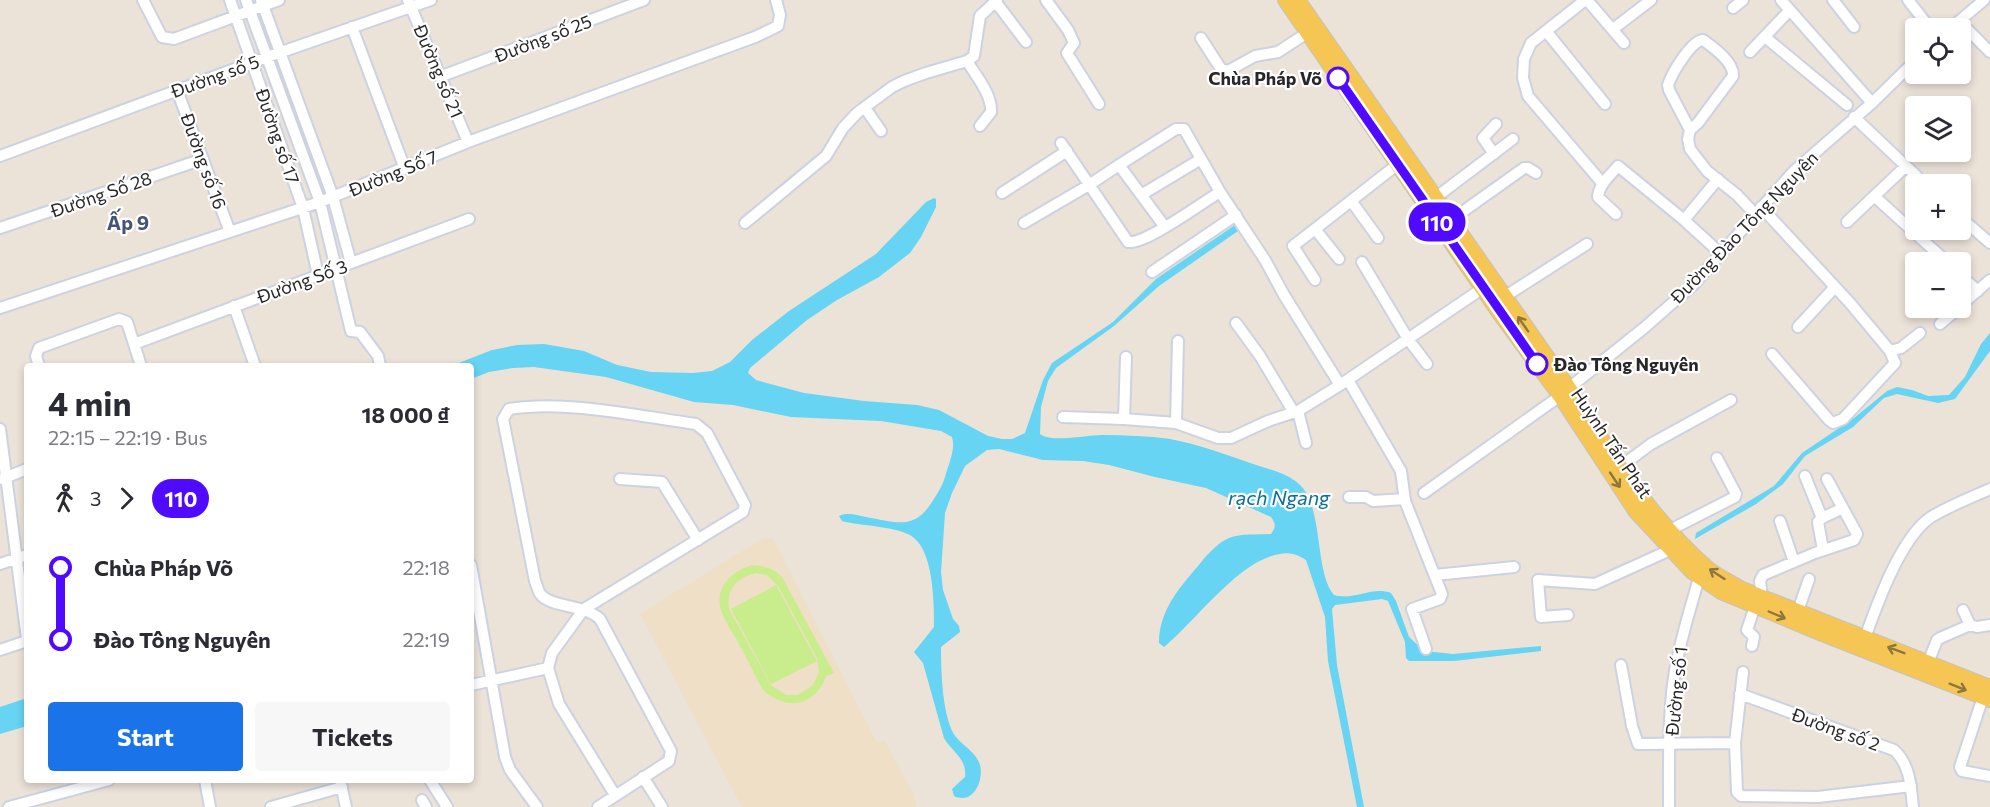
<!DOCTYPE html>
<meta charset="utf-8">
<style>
body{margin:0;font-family:Commissioner,sans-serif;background:#f7f7f7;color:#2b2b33;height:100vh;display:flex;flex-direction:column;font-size:22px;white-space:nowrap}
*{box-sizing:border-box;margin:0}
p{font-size:20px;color:#7c7c81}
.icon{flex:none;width:33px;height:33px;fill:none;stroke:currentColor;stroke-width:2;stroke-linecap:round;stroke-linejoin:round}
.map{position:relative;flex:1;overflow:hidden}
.details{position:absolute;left:24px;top:363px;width:450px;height:420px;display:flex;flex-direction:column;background:#fff;border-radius:6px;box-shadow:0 3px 9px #0003}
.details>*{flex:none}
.badge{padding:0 12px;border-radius:20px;font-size:21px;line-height:39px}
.fabs{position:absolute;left:1905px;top:18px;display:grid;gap:12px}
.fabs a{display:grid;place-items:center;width:66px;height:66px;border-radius:6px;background:#fff;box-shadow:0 3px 9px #0003;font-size:30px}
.map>.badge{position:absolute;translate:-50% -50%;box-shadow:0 0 0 3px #fff}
.legs{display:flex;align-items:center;gap:9px;height:66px;padding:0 24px;font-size:20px}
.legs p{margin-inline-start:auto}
.summary{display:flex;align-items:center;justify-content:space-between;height:102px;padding:0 24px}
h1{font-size:33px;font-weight:700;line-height:45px}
.primary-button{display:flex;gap:12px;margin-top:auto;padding:12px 24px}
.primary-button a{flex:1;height:69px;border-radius:6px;background:#1a73e8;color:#fff;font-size:24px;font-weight:700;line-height:69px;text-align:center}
.primary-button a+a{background:#f7f7f7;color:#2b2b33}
ul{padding:0 24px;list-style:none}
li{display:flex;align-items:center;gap:21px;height:72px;font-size:22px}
li i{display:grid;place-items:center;width:9px;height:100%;margin:0 8px;background:currentColor}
li i::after{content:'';width:15px;height:15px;margin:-8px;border:4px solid;border-radius:50%;background:#fff}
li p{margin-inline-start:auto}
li:first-child i{background:linear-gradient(#0000 50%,currentColor 0)}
li:last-child i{background:linear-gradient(currentColor 50%,#0000 0)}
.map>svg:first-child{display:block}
.education{fill:#eedfc6}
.pitch{fill:#c9ec8d;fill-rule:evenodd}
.water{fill:#66d4f2}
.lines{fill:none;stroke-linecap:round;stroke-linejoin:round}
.minor-casing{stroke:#cdd2e1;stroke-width:14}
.major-casing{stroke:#c3c3c3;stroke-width:16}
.minor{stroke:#fff;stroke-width:10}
.major{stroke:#f5c653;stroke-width:14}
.oneway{stroke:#8e763d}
.line-1-casing{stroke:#fff;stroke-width:14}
.line-1{stroke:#4f0aff;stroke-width:9}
.stop-1-dot{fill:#fff;stroke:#4f0aff;stroke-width:3}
.labels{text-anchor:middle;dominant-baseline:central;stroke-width:4.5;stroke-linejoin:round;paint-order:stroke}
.street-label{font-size:18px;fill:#272727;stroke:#fff}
.stop-label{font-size:18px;font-weight:bold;fill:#272727;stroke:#fff;text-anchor:end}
.neighbourhood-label{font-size:20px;font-weight:bold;fill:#475279;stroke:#fff}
.water-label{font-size:20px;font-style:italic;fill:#09709a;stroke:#fff}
</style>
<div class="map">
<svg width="1990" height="807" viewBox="0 0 1990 807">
<rect width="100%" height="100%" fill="#ebe2d8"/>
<path class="education" d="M765,537L773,539L877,743L884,740L914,795L916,807H742L640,614Z"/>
<path class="pitch" d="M753,565C765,566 773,568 782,577L834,673L826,676C815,707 786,711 763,690C755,675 747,659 739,644C733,633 725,622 721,610C714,587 733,570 753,565ZM756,573L767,575L778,586L817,658L819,672L813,685L798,695H786L771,685L729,609C726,588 737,578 756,573Z
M776,585L817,661L771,684L731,609Z"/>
<path class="water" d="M934,198L936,199V207L921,237L910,253L879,277L837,300L807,320L750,368L748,373L756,380L804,393L864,401L917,405L939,410L988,436L1002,439H1012L1025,433L1043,380L1052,363L1113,322L1156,279L1235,225L1238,231L1159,286L1114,326L1056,368L1048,381L1041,407L1040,434C1050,443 1087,435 1102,435C1125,435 1148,436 1170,439C1198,444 1227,455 1253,464C1268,469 1287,473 1299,484C1324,506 1314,572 1334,595C1354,601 1372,586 1391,593L1396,601L1409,637L1424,651L1453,654L1541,646V651L1454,661H1409L1406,658L1405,642L1388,601L1382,599L1335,605L1332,609L1337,665L1364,807H1357L1328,661L1325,617L1306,560C1298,555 1290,552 1280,554C1239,560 1196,621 1164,647L1159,643C1159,612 1178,589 1198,566C1206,556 1217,543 1229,538C1241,533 1258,535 1271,534C1276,527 1276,524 1271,517L1206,488L1155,477L1109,465L1083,461L1043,460L999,449L987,450L965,466L952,493L945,513L941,572L943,590L953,619L959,626L960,632L941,647C941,670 942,719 956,737C964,747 976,752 980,765C984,781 973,805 954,796L952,789L965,777C967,758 952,752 944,738L923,663L914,652L934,627C934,603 934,548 910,535C892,526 862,526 842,521L839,516C848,512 856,515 866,517C895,522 914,531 932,502C937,494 942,487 945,477C948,465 956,450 952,437L941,431L881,421L791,417L733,405L694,402L606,377L534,367L513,368L489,372L471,379V366H451L492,350L517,345L544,344L584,351L617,365L651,372L693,373L712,371L730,362L752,340L789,311L876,254L926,202Z
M1990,333V351L1955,399L1938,403L1897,394L1884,398L1853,427L1805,456L1783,484L1756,504L1695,539L1696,533L1774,486L1802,453L1854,418L1887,391L1897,387L1912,390L1928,396L1949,395L1965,377L1981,344Z
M27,698V726L0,734V707Z"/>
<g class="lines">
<g class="minor-casing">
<path id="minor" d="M143,0L162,37L174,39L279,0
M230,0L303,208L318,275
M246,0L320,202L351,331L360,332L378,356L380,366
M261,0L333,197L351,263
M408,0L468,142
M1046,0L1068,30L1074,43L1067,53L1099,104
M1585,0L1531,43L1524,59L1523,78L1528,96L1603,184
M1587,0L1624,43
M1781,0L1872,103
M1833,0L1854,27
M1908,0L1930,28
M995,1L1026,42
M1733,8L1743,0
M1959,21L1990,52
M352,27L405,169
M1951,28L1984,0
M1613,29L1651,0
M1546,31L1605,104
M1765,37L1847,105
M1201,38L1221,69L1228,71L1255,56L1278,52L1307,33
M1750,52L1790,10
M967,61C976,76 992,94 991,112L980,126
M442,76L644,0
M177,90L230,232
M865,108L881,131
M1854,117L1925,184
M1690,130L1669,90L1668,85C1672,73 1691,41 1703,40C1714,48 1734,62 1733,76L1698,123L1690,130L1688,139L1690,149L1707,171L1737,195L1755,214
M1061,143L1128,242C1145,245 1203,202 1220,192
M1494,154L1483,138L1496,124
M0,156L267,57L431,0
M1119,165L1176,129H1184L1220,192L1265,260L1284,295L1340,385
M1002,193L1067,151
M1141,195L1201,159
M1874,196L1947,262
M1435,198L1513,139
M1352,202L1378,238
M1761,207L1850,303L1890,351L1895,363L1843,419L1833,423L1829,420L1772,354
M1616,214L1598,197C1599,184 1610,176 1618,166L1684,220L1720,253
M1960,217L1990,243
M1451,220L1524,168H1528L1536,173
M1684,220L1718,179
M1847,222L1905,167
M745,223L826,156L843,128L857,113L892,87L904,81L926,73L967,61L974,56L980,16L997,0
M1024,223L1089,185L1119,165L1165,227
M0,228L203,159
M1339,259L1315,229L1398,164
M1362,262L1408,339L1427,364
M1152,272L1236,215
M1960,275L1978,291
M1315,280L1293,246L1315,229
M1504,297L1587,244
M234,306L255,366
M1960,306L1990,280
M0,308L320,202L468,142L755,37L778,26L780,15L776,0
M1236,323L1260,356L1293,411
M1940,324L1959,308
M1798,327L1835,287
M134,344L469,219
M1890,351L1901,348L1920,333
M39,366L36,356L39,348L119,319L127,322L141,366
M1348,380L1401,471L1405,501L1442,594L1440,599L1412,609L1426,649
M1569,388L1644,328L1694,284L1794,171L1872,103L1916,60
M1298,411L1306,443
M1063,417L1124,419L1176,423L1218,438H1231L1268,421L1298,411L1340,385L1483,288
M1124,419L1126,357
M1176,423L1178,341
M0,429L27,639
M1620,467L1651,444L1731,400
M1805,476L1822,518
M2,479L27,469
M620,479L662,482L698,540
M1424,493L1560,396
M1349,497H1366L1373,501L1405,499
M1780,521L1794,562
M1670,530L1735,497L1736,494L1717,458
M1823,550L1818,522L1822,518L1843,508
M0,564L27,555
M471,565L505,757L510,770L537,807
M1435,575L1514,567
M1762,597L1760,581L1763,575L1815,553L1854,540L1857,534L1827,479
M1963,610L1970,625
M1798,611L1809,579
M1568,615L1541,617L1538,580L1595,584L1670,550
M1865,638C1877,604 1901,537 1931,517C1949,506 1970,498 1990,489
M1752,646L1754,637L1747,630L1755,606
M0,650L27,641
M1928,663L1937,640L1940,638L1970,625L1977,627L1990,625
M1621,665L1632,726L1638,744L1735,743
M1743,672L1735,743L1737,792L1741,796L1818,797L1911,786
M471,685L548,668
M1740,694L1894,750C1910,764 1911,787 1913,807
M1983,697L1960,767L1962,771L1990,776
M643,777L662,807
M205,780L210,807
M340,780L346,807
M430,780L447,807
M422,800L426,807
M9,807L109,780
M271,807L342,787
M598,807L669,761L671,751L600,619C584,604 553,608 541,595C538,592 537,585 535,581L503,419L509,409C568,400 637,416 696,424L707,433L745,505L743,512L584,609L552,653L548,668L559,704L615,795
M1669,807C1669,766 1668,717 1674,677C1679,643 1690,610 1699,578"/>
</g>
<g class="major-casing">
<path id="major" d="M1285,0L1499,313L1560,396L1636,512L1692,572L1721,592L1820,633L1990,700
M1298,0L1569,388C1611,453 1651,520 1710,570C1720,577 1732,583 1742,589L1990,687"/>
</g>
<use href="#minor" class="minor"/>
<use href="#major" class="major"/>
</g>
<defs><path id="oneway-shaft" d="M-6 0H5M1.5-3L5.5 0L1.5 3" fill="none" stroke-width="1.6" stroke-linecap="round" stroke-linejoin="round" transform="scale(1.5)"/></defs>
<g class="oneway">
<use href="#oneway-shaft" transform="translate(1523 324) rotate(-125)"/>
<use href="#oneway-shaft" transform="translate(1615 480) rotate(56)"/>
<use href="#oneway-shaft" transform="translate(1717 574) rotate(-147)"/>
<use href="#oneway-shaft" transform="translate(1777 615) rotate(23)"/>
<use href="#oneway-shaft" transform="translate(1896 650) rotate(-159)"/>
<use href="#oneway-shaft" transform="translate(1958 687) rotate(22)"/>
</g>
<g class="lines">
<g class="line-1-casing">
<path id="line-1" d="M1338,78L1537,364"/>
</g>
<use href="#line-1" class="line-1"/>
</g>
<g class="stop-1-dot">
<circle cx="1338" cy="78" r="10"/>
<circle cx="1537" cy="364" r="10"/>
</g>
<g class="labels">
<g class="street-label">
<text transform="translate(543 38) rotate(-21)">Đường số 25</text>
<text transform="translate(439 71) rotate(67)">Đường số 21</text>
<text transform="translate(215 76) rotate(-20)">Đường số 5</text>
<text transform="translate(278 136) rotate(71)">Đường số 17</text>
<text transform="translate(204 161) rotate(70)">Đường số 16</text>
<text transform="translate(393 173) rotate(-22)">Đường Số 7</text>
<text transform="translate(101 194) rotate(-19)">Đường Số 28</text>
<text transform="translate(1744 227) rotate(-46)">Đường Đào Tông Nguyên</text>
<text transform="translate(302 281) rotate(-20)">Đường Số 3</text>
<text transform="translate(1612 443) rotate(56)">Huỳnh Tấn Phát</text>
<text transform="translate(1676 691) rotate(-84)">Đường số 1</text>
<text transform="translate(1836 729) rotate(20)">Đường số 2</text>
</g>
<g class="stop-label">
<text x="1322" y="78">Chùa Pháp Võ</text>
<text x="1554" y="364" text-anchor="start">Đào Tông Nguyên</text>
</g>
<g class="neighbourhood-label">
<text x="128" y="222">Ấp 9</text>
</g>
<g class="water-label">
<text x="1279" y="497">rạch Ngang</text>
</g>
</g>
</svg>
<div class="fabs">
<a><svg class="icon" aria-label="locate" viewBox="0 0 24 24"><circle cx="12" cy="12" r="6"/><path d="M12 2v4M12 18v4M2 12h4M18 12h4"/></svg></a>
<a><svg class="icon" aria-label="layers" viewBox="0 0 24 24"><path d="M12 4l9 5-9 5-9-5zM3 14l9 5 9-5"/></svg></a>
<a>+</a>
<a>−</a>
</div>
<b class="badge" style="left:1437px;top:222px;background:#4f0aff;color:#fff">110</b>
<section class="details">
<div class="summary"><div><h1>4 min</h1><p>22:15 – 22:19 · Bus</p></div><b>18 000 ₫</b></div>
<div class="legs"><svg class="icon" aria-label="walk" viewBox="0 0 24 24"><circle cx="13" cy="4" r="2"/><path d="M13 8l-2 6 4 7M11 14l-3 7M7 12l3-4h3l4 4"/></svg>3<svg class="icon" aria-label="forward" viewBox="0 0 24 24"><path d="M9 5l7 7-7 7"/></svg><b class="badge" style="background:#4f0aff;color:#fff">110</b></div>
<ul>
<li><i style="color:#4f0aff"></i><b>Chùa Pháp Võ</b><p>22:18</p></li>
<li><i style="color:#4f0aff"></i><b>Đào Tông Nguyên</b><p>22:19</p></li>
</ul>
<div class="primary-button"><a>Start</a><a>Tickets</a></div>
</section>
</div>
